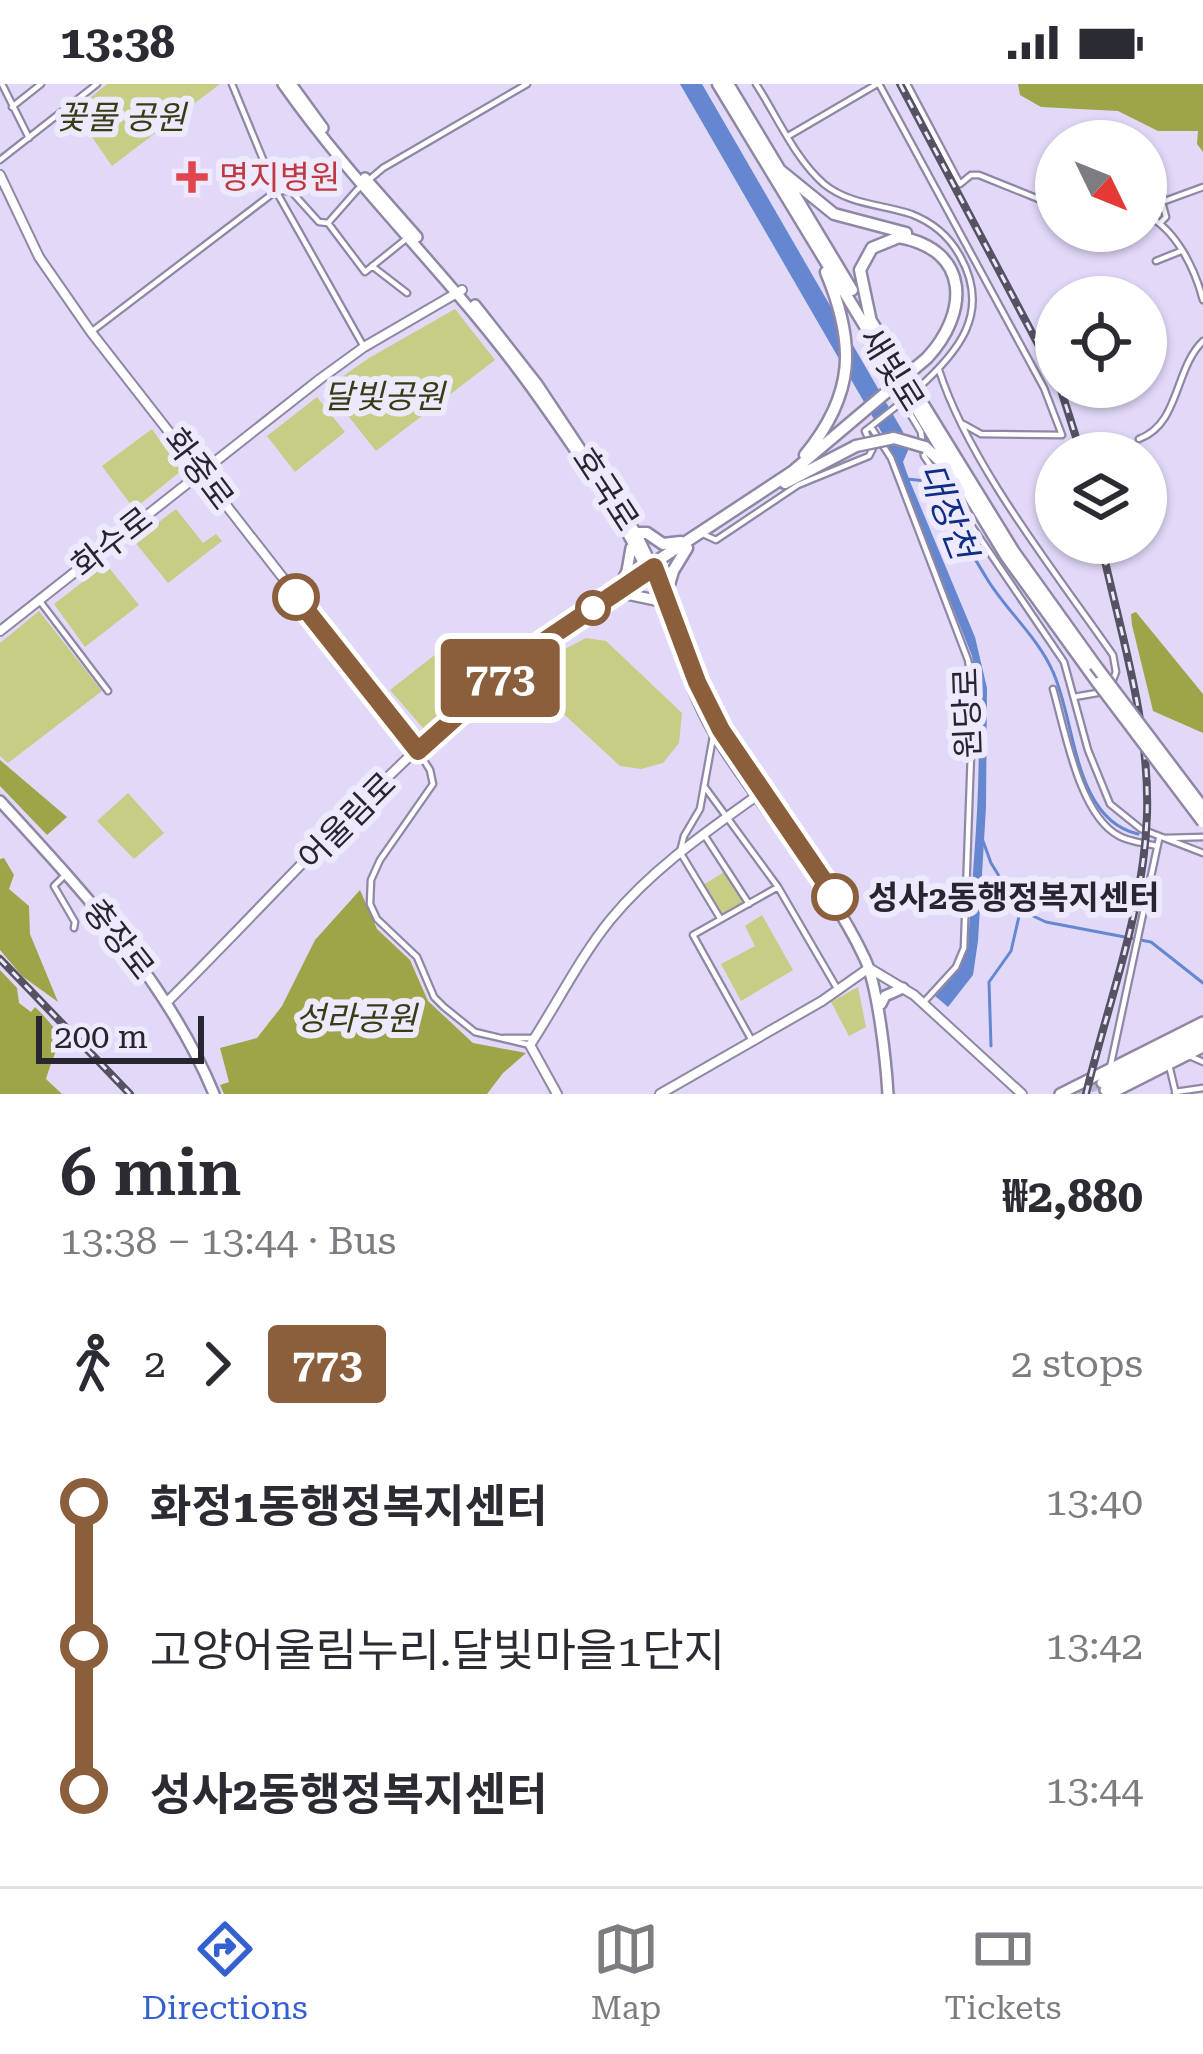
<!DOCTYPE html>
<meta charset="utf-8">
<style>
body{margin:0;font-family:"Roboto Serif","Noto Sans KR",serif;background:#f2f2f3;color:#2b2b33;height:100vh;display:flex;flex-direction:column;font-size:45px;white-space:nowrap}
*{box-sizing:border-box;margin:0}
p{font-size:39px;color:#7c7c81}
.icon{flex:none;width:66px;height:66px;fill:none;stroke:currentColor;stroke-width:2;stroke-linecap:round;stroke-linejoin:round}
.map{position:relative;height:1010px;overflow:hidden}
.panel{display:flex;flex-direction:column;background:#fff;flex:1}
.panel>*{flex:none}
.badge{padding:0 24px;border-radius:9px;font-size:42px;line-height:78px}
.needle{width:78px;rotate:133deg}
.fabs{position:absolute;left:1035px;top:36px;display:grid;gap:24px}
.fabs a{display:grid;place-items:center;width:132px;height:132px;border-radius:50%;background:#fff;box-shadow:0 3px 9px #0004;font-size:60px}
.scale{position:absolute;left:36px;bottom:30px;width:168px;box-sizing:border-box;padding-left:12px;border:6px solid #282430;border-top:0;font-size:33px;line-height:42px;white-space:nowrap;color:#282430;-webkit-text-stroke:9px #eee9fc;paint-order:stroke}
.map>.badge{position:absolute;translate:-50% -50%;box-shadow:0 0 0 6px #fff}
.legs{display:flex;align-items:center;gap:18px;height:132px;padding:0 60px;font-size:39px}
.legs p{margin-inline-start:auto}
.headline{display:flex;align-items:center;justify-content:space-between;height:204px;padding:0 60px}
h1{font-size:66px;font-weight:600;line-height:90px}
ul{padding:0 60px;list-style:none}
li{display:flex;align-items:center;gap:42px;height:144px;font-size:45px}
li i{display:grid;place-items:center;width:18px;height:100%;margin:0 15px;background:currentColor}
li i::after{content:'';width:30px;height:30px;margin:-15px;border:9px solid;border-radius:50%;background:#fff}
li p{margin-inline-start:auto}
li:first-child i{background:linear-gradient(#0000 50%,currentColor 0)}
li:last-child i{background:linear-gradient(currentColor 50%,#0000 0)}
.status{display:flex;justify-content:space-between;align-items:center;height:84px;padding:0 60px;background:#fff;direction:ltr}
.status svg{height:33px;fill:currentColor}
.dock{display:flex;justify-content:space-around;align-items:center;height:168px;border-top:3px solid #e1e1e2;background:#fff;font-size:33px;color:#7c7c81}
.dock a{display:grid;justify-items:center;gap:6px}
.dock .selected{color:#3560d0}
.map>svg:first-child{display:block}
.green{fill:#c6cd85}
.forest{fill:#9ea548}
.water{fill:#6487d0}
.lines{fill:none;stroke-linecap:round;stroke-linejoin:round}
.stream{stroke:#6487d0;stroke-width:3}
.primary-tunnel{stroke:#bdb5d1;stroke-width:9;stroke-dasharray:9 4.5;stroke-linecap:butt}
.street-casing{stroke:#9087a5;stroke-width:9}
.secondary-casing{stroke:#9087a5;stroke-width:12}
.primary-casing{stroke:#9087a5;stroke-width:14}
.highway-casing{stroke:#9087a5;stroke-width:15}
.street{stroke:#fff;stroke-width:4.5}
.secondary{stroke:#fff;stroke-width:8}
.primary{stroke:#fff;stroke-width:9}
.highway{stroke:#fff;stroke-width:10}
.rail-casing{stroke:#575263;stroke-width:8}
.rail{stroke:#eee9fc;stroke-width:3;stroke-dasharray:9;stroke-linecap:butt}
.highway-bridge-casing{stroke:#9087a5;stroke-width:15;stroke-linecap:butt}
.highway-bridge{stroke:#fff;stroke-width:10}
.line-1-casing{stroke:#fff;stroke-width:27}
.line-1{stroke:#8b5e3c;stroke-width:18}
.health-dot{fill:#e0444e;stroke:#eee9fc;stroke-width:4.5}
.stop-1-dot{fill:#fff;stroke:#8b5e3c;stroke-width:6}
.labels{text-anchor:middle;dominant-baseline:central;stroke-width:12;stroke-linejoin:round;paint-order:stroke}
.park-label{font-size:33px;font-style:italic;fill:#3a3c15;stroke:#eee9fc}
.health-label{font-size:33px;fill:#be3a42;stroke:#eee9fc;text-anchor:start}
.street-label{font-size:33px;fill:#282430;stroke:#eee9fc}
.stop-label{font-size:33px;font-weight:bold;fill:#282430;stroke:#eee9fc;text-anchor:start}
.water-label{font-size:36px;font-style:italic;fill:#0e2f84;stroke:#eee9fc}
</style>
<div class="status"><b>13:38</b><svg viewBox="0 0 49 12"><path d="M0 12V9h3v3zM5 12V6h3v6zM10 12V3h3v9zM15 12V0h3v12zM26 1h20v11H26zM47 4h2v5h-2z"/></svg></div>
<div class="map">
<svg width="1203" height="1010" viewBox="0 0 1203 1010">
<rect width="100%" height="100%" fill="#e2d9f9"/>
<path class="green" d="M107,0H220L112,82L74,27Z
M455,225L495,276L376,367L326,304L369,274Z
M317,313L345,348L295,388L267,352Z
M152,345L181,387L134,425L102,382Z
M176,425L203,459L216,450L222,457L168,499L134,457Z
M106,480L139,521L85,563L54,520Z
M39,527L102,607L8,679L0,672V559Z
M586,554L606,557L682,629L679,659L663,679L641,685L620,682L554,621L546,604L547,589L559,568Z
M450,559L479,594L423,644L390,606Z
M128,709L164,749L134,775L97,737Z
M724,788L744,818L722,832L703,801Z
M762,831L793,886L741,917L721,880L755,862L745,842Z
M858,903L866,943L849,952L831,918Z"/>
<path class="forest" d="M1018,0H1203V68L1197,60L1198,47H1158L1118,27L1041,23L1020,11Z
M1136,528L1203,610V649L1153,627L1132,541L1131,530Z
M0,676L67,733L47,751L0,702Z
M4,774L14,791L9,805L29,822L30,850L58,918L22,892L0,866V775Z
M360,806L377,845L410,876L428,917L473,959L526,969L503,989L487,1010H224L220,1001L229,998L220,964L257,954L282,922L315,856Z
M0,886L17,904L19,919L31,928L35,923C69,957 59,953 46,995L62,1010H0Z"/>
<path class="water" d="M680,0H702L902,346L910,362L903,378L909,395L975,553L987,604L986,723L978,857L973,891L948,923L935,912L957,888L968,863C973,770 987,664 972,572L886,356Z"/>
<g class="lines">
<path class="stream" d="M907,395L926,397C949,430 968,464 989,498C1008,528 1039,555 1053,588C1076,638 1073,735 1138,750
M983,757L991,779L1020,826L1046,838L1151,858L1203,899
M991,962L989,898L1011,867L1020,828"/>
<path class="primary-tunnel" d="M1078,1010L1102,999"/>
<g class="street-casing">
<path id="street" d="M2,0L29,54
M232,0L276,107L364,263
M756,0C777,32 795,75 824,100C850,121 881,120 911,130C932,138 949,152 960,172C992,229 958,269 915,307
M879,0L1044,304L1062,351L981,350L963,340
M907,0L960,100L971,91H979L1056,122
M12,23L41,0
M790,51L877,0
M0,76L97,0
M266,82L291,107
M276,107H291L319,138L328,139L357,106L383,84L527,0
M1146,131C1176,145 1195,185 1203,216
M1161,138L1166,133L1162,118L1203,103
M328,139L365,188L406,155
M1156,177L1181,167
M372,182L407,209
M91,248L276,107
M939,286C969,380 1056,489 1113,571L1116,588L1111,601
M903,318L921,348L924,372L1064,578L1088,666L1110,720L1141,745L1203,769
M871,343L891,374L968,576L972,601L971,669L964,864L956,883L923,919
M1139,355C1180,340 1174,285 1203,257
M705,451L716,456L798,401L869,372L873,364L865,347L907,314
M39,516L108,607
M1053,605C1065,646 1079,731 1119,752C1130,758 1145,759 1157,762
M1074,613L1103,608
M713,653L700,725L684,752L680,768L720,834
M418,667L430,686L433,700L380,776L371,796L370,820L377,835L417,873L434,913L444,923L475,948L530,961
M704,702L778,803L838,906
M703,749L749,820
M1165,754L1203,753
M66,790L54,802L75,838L74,844
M504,954H533
M751,955L693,851L778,803
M1187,971L1203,978
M1169,981L1176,1010
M1110,984L1159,755
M1175,1008L1203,1004"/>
</g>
<g class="secondary-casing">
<path id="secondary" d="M0,91L39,173L91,248L418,667
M0,547L320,295L364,263L462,206
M167,918C316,770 469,588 652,484
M557,1010L530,961C557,920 580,873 611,835C653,784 709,746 762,708
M660,1010L822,917L869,884L914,911L1022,1010"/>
</g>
<g class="primary-casing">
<path id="primary" d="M283,0C358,107 455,197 531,303C574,363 620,429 652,496C675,546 686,600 714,648C760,725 827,793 865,875C878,903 886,977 888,1010
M291,0L323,44
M365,94L417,153
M475,221L537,300L636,449L666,511L697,598L721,646L835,813
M631,464L627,487L617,508L660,517
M0,717C82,807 167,896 214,1010
M881,920L885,912L903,904
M1102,999L1203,945
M1105,1006L1203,954
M1060,1010L1203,938
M1110,1010L1203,963"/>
</g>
<g class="highway-casing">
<path id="highway" d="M718,0L894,290
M728,0L852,206
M776,83L834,130L906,149
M871,237L901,285
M921,317L1014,468L1095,581
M915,322L1006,472L1098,599
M925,363L949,385
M805,371C855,310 856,260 826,188
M785,399L856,362
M636,449H647L663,460L681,458
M654,483L660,475L792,388L927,274C969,229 971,166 899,153L872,164L860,186L871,238
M666,511L673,487L687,464"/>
</g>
<use href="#street" class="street"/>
<use href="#secondary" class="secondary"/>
<use href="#primary" class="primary"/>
<use href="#highway" class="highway"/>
<g class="rail-casing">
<path id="rail" d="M900,0L1056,294
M1060,303L1081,369
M0,875L130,1010
M1086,1010C1108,918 1144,827 1147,731C1150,639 1120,548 1101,459"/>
</g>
<use href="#rail" class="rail"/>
<g class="highway-bridge-casing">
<path id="highway-bridge" d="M901,285L921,317
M894,290L915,322
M856,362L894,354L925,363
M1095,581L1203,724
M1098,599L1203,738"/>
</g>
<use href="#highway-bridge" class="highway-bridge"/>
</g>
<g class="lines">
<g class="line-1-casing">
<path id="line-1" d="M296,513L418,667L531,566L654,483L697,598L721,646L835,813"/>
</g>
<use href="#line-1" class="line-1"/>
</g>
<path class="health-dot" d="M186 75h12v12h12v12h-12v12h-12v-12h-12v-12h12z"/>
<g class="stop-1-dot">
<circle cx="296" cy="513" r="21"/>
<circle cx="593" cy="524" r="15"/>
<circle cx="835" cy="813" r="21"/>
</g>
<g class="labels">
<g class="park-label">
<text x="121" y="33">꽃물 공원</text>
<text x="384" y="312">달빛공원</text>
<text x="356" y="934">성라공원</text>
</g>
<g class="health-label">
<text x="219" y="93">명지병원</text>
</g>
<g class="street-label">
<text transform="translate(892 285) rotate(58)">새빛로</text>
<text transform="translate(199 385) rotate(53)">화중로</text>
<text transform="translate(606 405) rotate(57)">호국로</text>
<text transform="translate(112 458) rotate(-38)">화수로</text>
<text transform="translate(967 629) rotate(-92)">원당로</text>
<text transform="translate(347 737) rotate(-45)">어울림로</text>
<text transform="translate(119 855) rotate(52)">충장로</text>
</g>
<g class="stop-label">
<text x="868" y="813">성사2동행정복지센터</text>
</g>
<g class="water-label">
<text transform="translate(947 427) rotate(69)">대장천</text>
</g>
</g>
</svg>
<div class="fabs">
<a><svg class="needle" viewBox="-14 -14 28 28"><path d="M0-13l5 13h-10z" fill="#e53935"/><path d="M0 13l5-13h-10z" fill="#7c7c81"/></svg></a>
<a><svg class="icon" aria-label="locate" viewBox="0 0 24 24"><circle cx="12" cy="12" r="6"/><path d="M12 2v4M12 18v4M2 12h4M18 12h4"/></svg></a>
<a><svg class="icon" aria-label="layers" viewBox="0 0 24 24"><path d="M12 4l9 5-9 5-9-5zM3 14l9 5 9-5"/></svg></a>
</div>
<div class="scale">200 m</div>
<b class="badge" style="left:500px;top:594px;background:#8b5e3c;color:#fff">773</b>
</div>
<section class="panel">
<div class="headline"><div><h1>6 min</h1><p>13:38 – 13:44 · Bus</p></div><b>₩2,880</b></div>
<div class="legs"><svg class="icon" aria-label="walk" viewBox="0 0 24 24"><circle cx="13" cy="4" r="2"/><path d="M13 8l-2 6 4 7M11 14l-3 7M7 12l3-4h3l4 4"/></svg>2<svg class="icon" aria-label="forward" viewBox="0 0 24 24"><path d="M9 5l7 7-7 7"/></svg><b class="badge" style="background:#8b5e3c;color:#fff">773</b><p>2 stops</p></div>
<ul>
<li><i style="color:#8b5e3c"></i><b>화정1동행정복지센터</b><p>13:40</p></li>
<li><i style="color:#8b5e3c"></i><span>고양어울림누리.달빛마을1단지</span><p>13:42</p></li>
<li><i style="color:#8b5e3c"></i><b>성사2동행정복지센터</b><p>13:44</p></li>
</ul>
</section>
<nav class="dock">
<a class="selected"><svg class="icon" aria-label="directions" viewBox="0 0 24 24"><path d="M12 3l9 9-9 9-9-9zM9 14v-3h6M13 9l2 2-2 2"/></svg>Directions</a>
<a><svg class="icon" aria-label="map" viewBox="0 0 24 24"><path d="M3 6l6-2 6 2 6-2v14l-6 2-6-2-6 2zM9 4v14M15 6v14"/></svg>Map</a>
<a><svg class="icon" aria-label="tickets" viewBox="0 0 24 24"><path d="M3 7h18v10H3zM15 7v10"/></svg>Tickets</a>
</nav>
